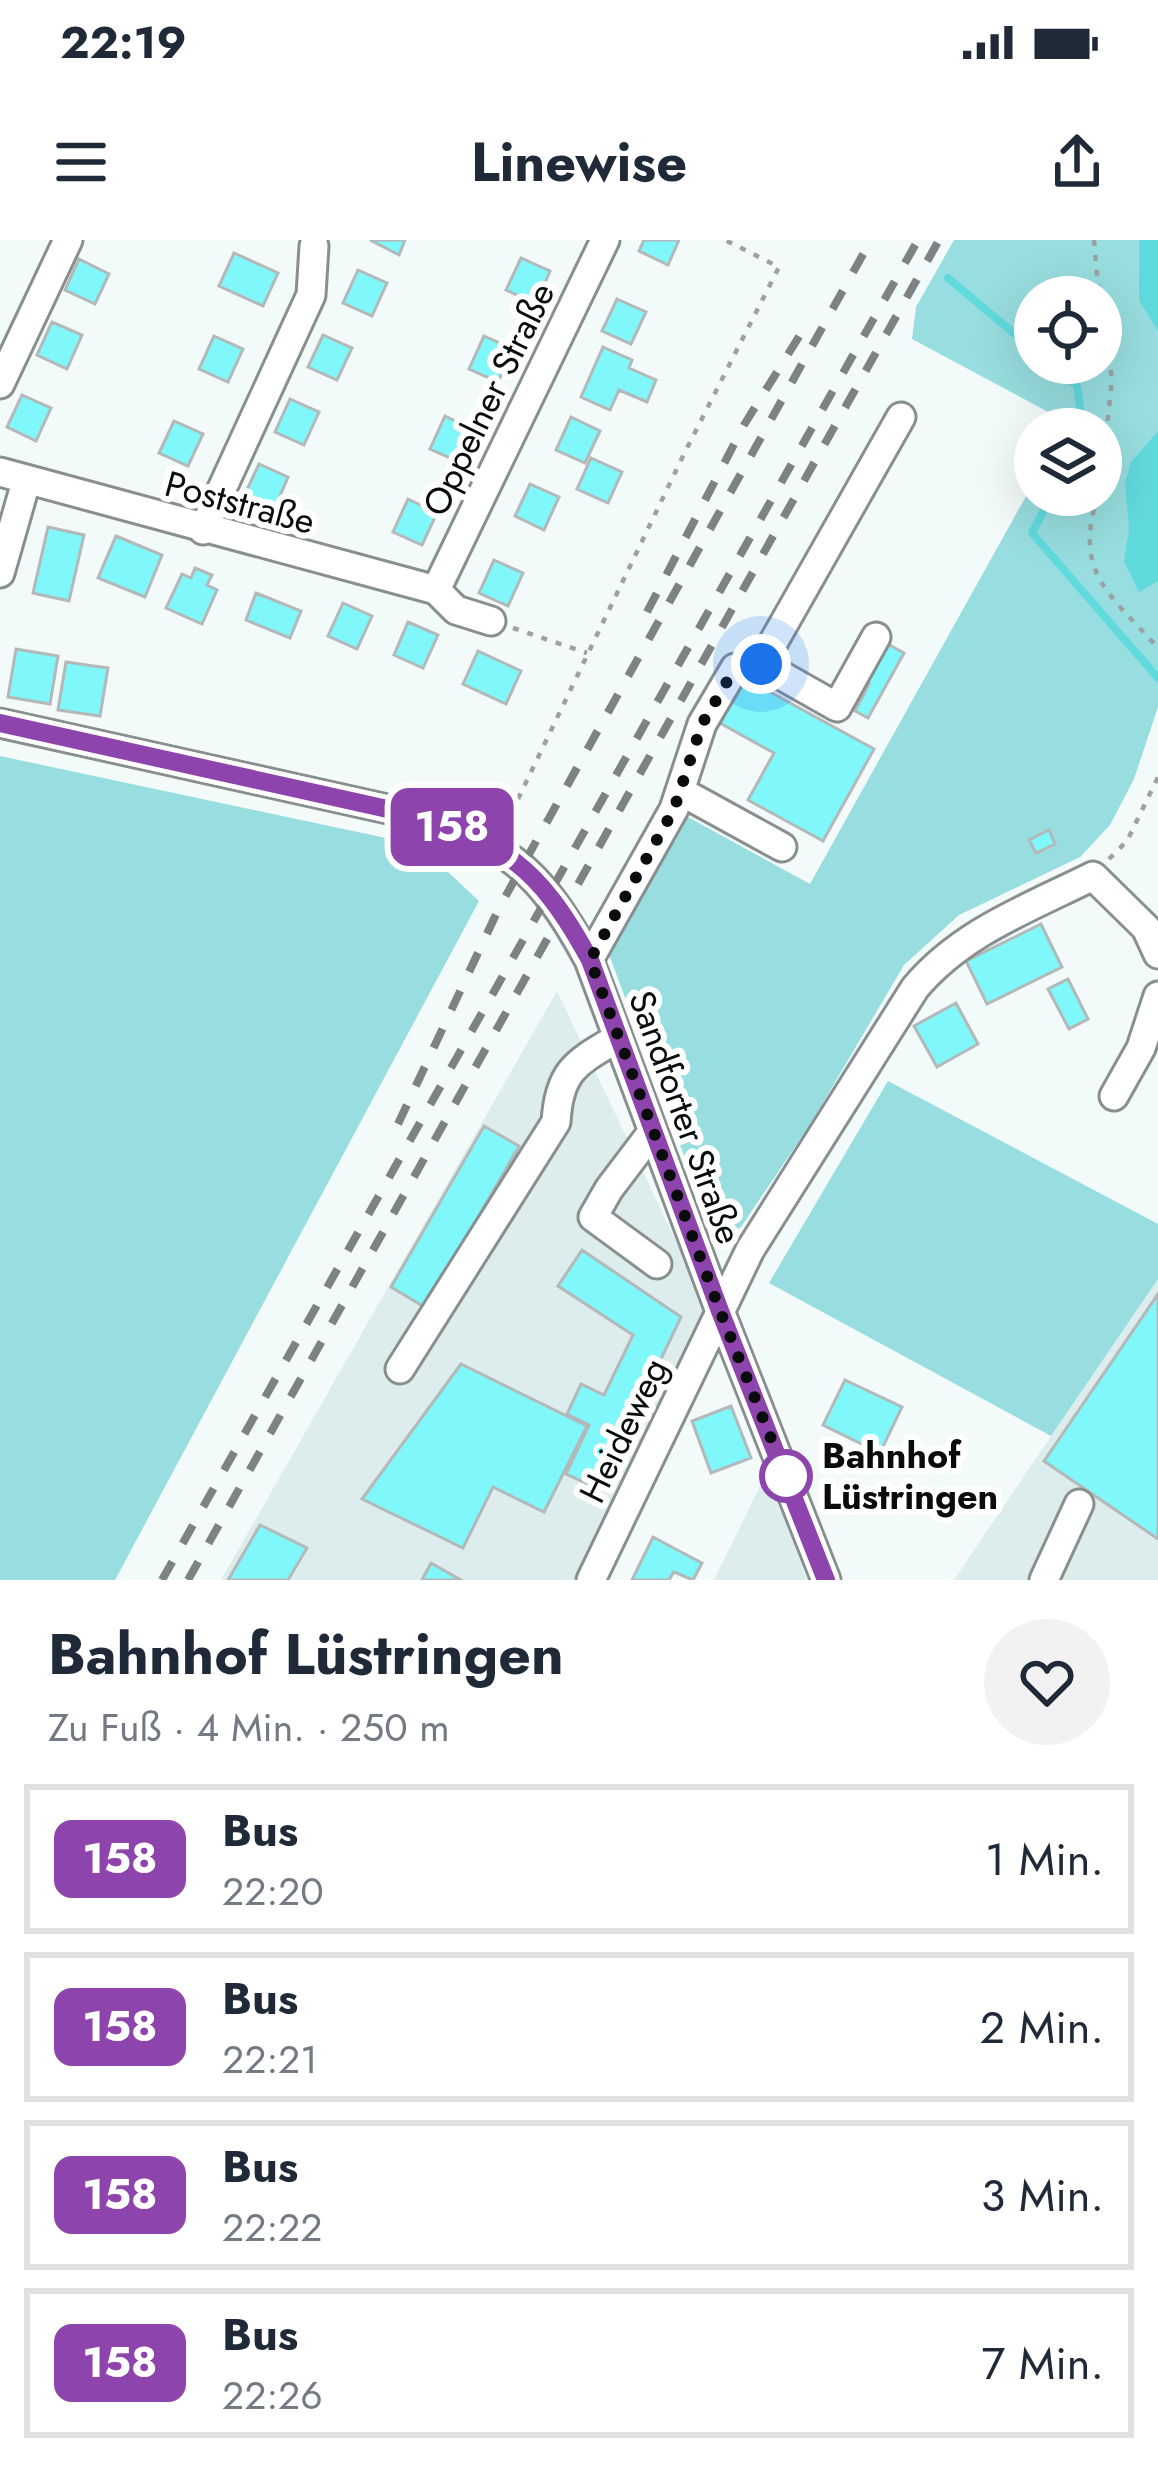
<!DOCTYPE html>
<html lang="de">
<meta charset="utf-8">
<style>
body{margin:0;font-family:Jost,sans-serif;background:#f2f2f3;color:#1f2937;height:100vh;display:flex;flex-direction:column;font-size:45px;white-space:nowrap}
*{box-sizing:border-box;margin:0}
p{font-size:39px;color:#747a83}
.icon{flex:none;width:66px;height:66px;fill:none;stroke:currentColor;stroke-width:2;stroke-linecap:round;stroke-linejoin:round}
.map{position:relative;height:1340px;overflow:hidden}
.drawer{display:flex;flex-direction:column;background:#fff;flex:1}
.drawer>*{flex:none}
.badge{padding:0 24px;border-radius:18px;font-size:42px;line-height:78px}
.controls{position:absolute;left:1014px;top:36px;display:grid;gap:24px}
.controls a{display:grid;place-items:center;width:108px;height:108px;border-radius:50%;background:#fff;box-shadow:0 12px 48px #0002;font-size:60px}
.you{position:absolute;width:60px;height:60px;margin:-30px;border:9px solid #fff;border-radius:50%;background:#1a73e8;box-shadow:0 0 0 18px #1a73e833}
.map>.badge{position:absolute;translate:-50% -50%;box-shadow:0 0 0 6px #fff}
.round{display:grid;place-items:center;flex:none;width:126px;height:126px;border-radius:63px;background:#f2f2f3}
.headline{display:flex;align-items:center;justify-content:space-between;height:204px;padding:0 48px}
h1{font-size:57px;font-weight:700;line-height:90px}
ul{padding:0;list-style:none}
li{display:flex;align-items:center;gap:36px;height:150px;margin:0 24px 18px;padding:0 24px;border:6px solid #e0e1e3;border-radius:0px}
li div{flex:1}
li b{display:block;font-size:45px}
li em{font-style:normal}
li .badge{min-width:132px;font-weight:700;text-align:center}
.status{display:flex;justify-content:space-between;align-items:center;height:84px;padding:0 60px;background:#fff;direction:ltr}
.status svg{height:33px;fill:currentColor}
header{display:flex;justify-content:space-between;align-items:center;height:156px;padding:0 48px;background:#fff;font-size:54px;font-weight:700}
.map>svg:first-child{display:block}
.built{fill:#ddecec}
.green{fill:#98dddf;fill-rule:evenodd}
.water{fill:#61dade}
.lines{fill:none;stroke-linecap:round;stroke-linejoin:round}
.stream{stroke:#61dade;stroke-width:8}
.building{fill:#7ff7fb;stroke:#b3b9b9;stroke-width:3}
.minor-casing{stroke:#898f8f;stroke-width:33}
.path{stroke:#9ca1a1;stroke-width:4.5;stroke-dasharray:6 9;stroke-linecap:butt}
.minor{stroke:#fff;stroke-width:27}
.rail{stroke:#7e8282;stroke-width:8;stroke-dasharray:21 21;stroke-linecap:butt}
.line-casing{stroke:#fff;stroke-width:27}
.line{stroke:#8e44ad;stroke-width:18}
.walk{stroke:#0a0c0c;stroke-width:12;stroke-dasharray:0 21.6}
.stop-dot{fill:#fff;stroke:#8e44ad;stroke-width:6}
.labels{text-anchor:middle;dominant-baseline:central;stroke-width:12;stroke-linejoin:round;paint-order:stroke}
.street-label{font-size:36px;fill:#0a0c0c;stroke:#fff}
.stop-label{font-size:36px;font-weight:bold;fill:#0a0c0c;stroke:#fff;text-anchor:start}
</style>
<div class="status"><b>22:19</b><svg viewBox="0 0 49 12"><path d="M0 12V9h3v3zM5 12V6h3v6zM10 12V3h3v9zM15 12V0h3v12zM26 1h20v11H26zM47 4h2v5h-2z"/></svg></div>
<header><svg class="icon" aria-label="menu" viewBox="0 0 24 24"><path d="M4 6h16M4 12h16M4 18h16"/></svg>Linewise<svg class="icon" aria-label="share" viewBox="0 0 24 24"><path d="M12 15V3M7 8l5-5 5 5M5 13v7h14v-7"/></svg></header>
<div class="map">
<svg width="1158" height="1340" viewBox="0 0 1158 1340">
<rect width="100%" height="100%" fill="#f3fafa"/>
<path class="built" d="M557,751L720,1094L602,1340H221Z
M1158,1039V1340H954L1051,1196Z
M767,1232L807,1340H714Z"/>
<path class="green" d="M954,0H1158V467L1134,539L1110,585L1080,617L959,675L904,725L811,883L741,987L716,1001L608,712L684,575L810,644L1035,240V255H1101V189H1064L1067,182L912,99L916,67ZM1035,57H1101V123H1035Z
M0,516L419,605L479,661L115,1340H0Z
M888,841L1158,984V1039L1051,1196L769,1043Z"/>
<path class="water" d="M1139,0H1158V91L1139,60Z
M1158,191V341L1139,352L1124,322L1129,290L1125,242L1131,222Z"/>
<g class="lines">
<path class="stream" d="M948,38L1035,111
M1049,123L1077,146L1083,189
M1052,255L1032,293L1158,438"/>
</g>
<path class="building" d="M370,0H405L399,15Z
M644,0H679L668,25L639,11Z
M234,13L278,33L263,66L219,46Z
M521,18L550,31L536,64L506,50Z
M79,19L109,34L95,64L65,50Z
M358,30L387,43L372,76L343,63Z
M617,59L646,72L631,104L602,91Z
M52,82L82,95L67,129L37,115Z
M323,95L352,108L337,140L308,127Z
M214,96L243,109L228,142L199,129Z
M484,96L513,109L498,142L469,129Z
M603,107L632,120L629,128L656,140L647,162L619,150L610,170L581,157Z
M22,155L51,168L36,201L7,187Z
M290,159L319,172L304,205L275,192Z
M445,176L474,190L459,222L430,209Z
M571,177L600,191L585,223L556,210Z
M174,181L203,194L188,226L159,213Z
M591,218L622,232L608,263L577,249Z
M259,224L288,237L274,270L244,256Z
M530,244L559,257L544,290L515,276Z
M408,259L437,273L422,305L393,292Z
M48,287L84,295L69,361L33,353Z
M116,296L162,315L145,357L98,338Z
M494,320L523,333L508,366L479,353Z
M195,328L212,335L207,345L217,350L202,384L166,368L182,334L191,338Z
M256,353L301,371L290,398L246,380Z
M343,363L372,376L357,409L328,396Z
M408,382L438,395L423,428L394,415Z
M886,403L904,413L868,478L855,471L869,444L865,441Z
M16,409L58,416L50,464L8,457Z
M478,411L521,431L506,464L463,444Z
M66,422L108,428L100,476L58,470Z
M743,437L874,509L823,601L748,560L774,513L718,482Z
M1049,590L1055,604L1036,613L1029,600Z
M1041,684L1062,727L987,764L966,721Z
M1068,739L1088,779L1069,789L1048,749Z
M956,763L978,804L937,827L914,786Z
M484,886L519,906L426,1068L391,1047Z
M582,1010L681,1077L599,1249L566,1234L589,1185L567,1174L581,1144L604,1155L633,1095L558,1046Z
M1158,1054V1299L1044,1221Z
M461,1124L587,1186L544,1272L493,1247L463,1308L362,1259Z
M845,1140L902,1167L880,1213L823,1185Z
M731,1166L751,1218L711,1233L692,1181Z
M260,1285L307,1308L288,1340H228Z
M653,1297L702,1323L693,1340L674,1332L669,1340H632Z
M431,1323L461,1340H422Z"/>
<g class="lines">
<g class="minor-casing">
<path id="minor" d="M0,144L68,0
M0,232L436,350L456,370L491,381
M203,290L311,55L314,6
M0,333L26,242
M436,350L605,0
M761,424L901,177
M0,483L401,572C504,602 538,625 589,720L720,1071L826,1340
M680,551L782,607
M589,720L674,569L702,484L735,428L761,424L837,467L876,397
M1114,856L1141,808L1158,756
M653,891L609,949L593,977L657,1024
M400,1129L556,882C559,830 577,822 618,798
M591,1340L750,1010L915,748C962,692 1029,668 1093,636L1146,688L1158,714
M1044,1340L1079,1264"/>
</g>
<path class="path" d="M1094,0L1099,57
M1101,71L1112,139L1101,245
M1098,255C1073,333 1109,353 1158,408
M513,388L587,413
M505,586L684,214L779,27L725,0
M1109,619L1127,601L1158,537"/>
<use href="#minor" class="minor"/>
<path class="rail" d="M647,372L744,185L810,79
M398,884L499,668L871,0
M162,1340L918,0
M188,1340L939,0"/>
</g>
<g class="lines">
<g class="line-casing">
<path id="line" d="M0,483L401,572C504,602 538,625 590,720L720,1071L826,1340"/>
</g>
<use href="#line" class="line"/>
<path class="walk" d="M761,424L735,428L702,484L674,569L590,720L720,1071L786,1236"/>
</g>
<circle class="stop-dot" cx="786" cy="1236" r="24"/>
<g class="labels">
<g class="street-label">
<text transform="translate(488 159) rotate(-64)">Oppelner Straße</text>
<text transform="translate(240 262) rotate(15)">Poststraße</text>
<text transform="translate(686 877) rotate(70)">Sandforter Straße</text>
<text transform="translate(623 1190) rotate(-64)">Heideweg</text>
</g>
<g class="stop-label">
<text x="822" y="1215">Bahnhof<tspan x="822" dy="41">Lüstringen</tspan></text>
</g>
</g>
</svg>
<div class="controls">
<a><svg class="icon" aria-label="locate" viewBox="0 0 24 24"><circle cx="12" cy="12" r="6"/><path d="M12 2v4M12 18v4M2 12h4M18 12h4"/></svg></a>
<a><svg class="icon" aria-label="layers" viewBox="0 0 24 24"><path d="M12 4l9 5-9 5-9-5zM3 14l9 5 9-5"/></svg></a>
</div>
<div class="you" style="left:761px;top:424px"></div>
<b class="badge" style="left:452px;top:587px;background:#8e44ad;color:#fff">158</b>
</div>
<section class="drawer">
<div class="headline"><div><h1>Bahnhof Lüstringen</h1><p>Zu Fuß · 4 Min. · 250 m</p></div><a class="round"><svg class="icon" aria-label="heart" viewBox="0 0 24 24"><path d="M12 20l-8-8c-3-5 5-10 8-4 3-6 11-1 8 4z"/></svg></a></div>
<ul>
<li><span class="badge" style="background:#8e44ad;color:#fff">158</span><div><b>Bus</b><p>22:20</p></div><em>1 Min.</em></li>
<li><span class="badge" style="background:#8e44ad;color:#fff">158</span><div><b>Bus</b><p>22:21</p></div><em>2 Min.</em></li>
<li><span class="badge" style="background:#8e44ad;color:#fff">158</span><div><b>Bus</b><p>22:22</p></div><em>3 Min.</em></li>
<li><span class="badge" style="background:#8e44ad;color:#fff">158</span><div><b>Bus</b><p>22:26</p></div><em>7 Min.</em></li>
</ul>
</section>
